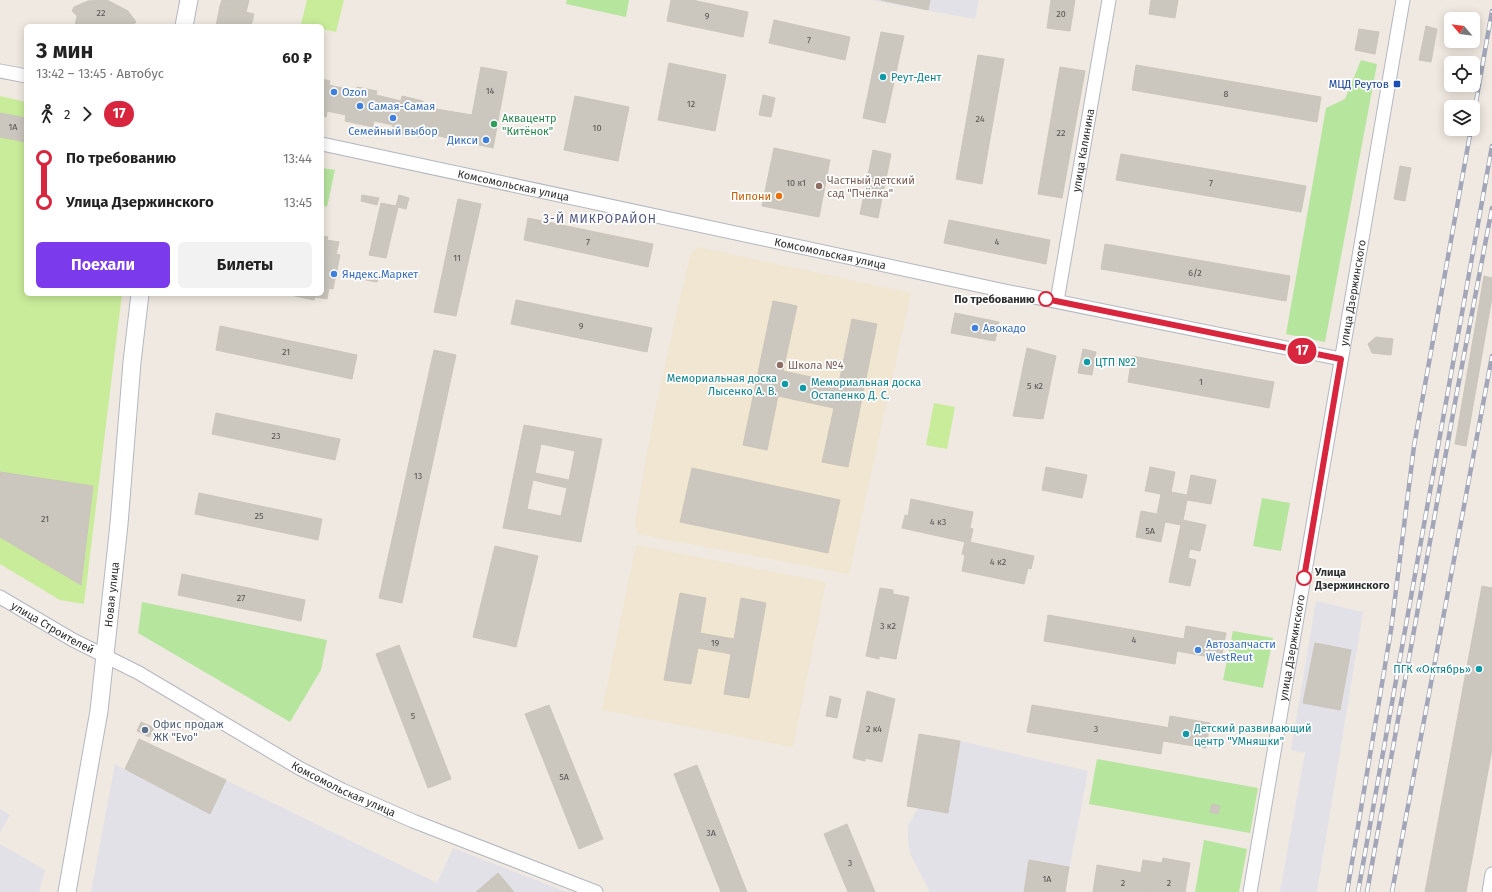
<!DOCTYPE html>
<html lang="ru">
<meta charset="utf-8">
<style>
body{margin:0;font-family:"Fira Sans",sans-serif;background:#f2f2f2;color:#222;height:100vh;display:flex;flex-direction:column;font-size:15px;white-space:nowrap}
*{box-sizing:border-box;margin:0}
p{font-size:13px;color:#767676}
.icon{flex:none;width:22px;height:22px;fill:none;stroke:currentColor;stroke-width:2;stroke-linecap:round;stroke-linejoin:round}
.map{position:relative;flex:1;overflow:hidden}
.panel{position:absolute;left:24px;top:24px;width:300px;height:272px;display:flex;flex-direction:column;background:#fff;border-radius:6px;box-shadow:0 2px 10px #0003}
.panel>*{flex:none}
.badge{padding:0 8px;border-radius:13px;font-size:14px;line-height:26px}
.needle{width:26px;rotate:299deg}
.fabs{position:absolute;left:1444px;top:12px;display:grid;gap:8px}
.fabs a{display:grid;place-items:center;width:36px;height:36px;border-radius:6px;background:#fff;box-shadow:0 2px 10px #0003;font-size:20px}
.map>.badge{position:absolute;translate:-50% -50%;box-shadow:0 0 0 2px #fff}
.legs{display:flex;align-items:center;gap:6px;height:44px;padding:0 12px;font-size:13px}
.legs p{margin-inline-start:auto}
.overview{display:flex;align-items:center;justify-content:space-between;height:68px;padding:0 12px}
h1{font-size:22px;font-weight:700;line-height:30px}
.cta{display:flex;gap:8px;margin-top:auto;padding:8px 12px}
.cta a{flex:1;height:46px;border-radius:6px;background:#7c3aed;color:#fff;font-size:16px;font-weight:700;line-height:46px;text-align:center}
.cta a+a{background:#f2f2f2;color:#222}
ul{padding:0 12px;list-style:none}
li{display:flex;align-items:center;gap:14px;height:44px;font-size:15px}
li i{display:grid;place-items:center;width:6px;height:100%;margin:0 5px;background:currentColor}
li i::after{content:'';width:10px;height:10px;margin:-5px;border:3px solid;border-radius:50%;background:#fff}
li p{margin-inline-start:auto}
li:first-child i{background:linear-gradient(#0000 50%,currentColor 0)}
li:last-child i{background:linear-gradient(currentColor 50%,#0000 0)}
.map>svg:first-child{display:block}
.industrial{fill:#e3e1e8}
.education{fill:#f0e6d1}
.green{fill:#b6e59e}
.pitch{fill:#c9ec9a}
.building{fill:#cbc7bf;stroke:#cbc5ba;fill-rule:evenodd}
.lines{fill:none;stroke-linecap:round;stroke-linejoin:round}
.minor-casing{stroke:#b4b7c1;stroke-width:15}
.tertiary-casing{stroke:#b4b7c1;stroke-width:19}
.minor{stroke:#fff;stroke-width:13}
.tertiary{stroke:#fff;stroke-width:17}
.rail-casing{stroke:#a3a6b8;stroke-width:4.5}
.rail{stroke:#fff;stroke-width:3;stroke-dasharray:9;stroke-linecap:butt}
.line-1-casing{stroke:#fff;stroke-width:9}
.line-1{stroke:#d7263d;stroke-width:6}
.culture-dot{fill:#0f9aa8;stroke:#fff;stroke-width:1.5}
.transit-dot{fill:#1a4fb4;stroke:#fff;stroke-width:1.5}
.shop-dot{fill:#3f7fe0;stroke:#fff;stroke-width:1.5}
.leisure-dot{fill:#2e9e5b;stroke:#fff;stroke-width:1.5}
.education-dot{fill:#8d6e63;stroke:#fff;stroke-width:1.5}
.food-dot{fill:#e8710a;stroke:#fff;stroke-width:1.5}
.stop-1-dot{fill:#fff;stroke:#d7263d;stroke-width:2}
.service-dot{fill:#5c6f8a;stroke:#fff;stroke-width:1.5}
.labels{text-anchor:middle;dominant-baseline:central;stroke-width:3.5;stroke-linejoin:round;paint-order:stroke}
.number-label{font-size:9px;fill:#555452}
.culture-label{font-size:11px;fill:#0d838f;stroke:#fff;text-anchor:start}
.transit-label{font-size:11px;fill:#164399;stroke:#fff;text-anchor:end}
.shop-label{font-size:11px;fill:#366cbe;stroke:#fff;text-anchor:start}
.leisure-label{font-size:11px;fill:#27864d;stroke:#fff;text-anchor:start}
.street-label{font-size:11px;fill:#2e2e2e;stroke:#fff}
.education-label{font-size:11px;fill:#785e54;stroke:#fff;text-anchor:start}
.food-label{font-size:11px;fill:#c56008;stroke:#fff;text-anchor:end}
.stop-label{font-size:11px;font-weight:bold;fill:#2e2e2e;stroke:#fff;text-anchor:end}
.service-label{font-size:11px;fill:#4e5e75;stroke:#fff;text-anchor:start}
.neighbourhood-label{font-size:12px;letter-spacing:1px;fill:#4d5680;stroke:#fff}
</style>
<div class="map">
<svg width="1492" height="892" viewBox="0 0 1492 892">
<rect width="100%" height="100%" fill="#efe9e1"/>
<path class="industrial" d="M870,0H979L975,19Z
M1316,601L1363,612L1317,892H1280L1305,753L1291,750Z
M919,734L960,741L1088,771L1065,892H930L911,856L908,843V826L918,808L907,806Z
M115,764L210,814L226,780L437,883L453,848L567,892H91Z
M0,809L10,815L0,832Z
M0,844L45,870L39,892H0Z"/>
<path class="education" d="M698,247L911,293L849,574L638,534L635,524L652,425L678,306L691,253Z
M636,545L826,582L793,747L602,710Z"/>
<path class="green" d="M567,0H629L626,17L566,4Z
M1361,60L1377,64L1325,342L1286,334L1326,108L1345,99Z
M322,168L335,170L327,207L322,205Z
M1262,498L1290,503L1281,551L1253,546Z
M142,602L327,640L321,670L290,722L138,633Z
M1233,631L1273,638L1263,688L1223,680Z
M1097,759L1258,788L1250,833L1089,804Z
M1204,840L1247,849L1239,892H1195Z"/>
<path class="pitch" d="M307,0H344L336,32L322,29V26L301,24Z
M0,96L26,102V294H122L84,604L60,600L0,564Z
M934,403L955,407L947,449L926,445Z"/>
<path class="building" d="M107,0L128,11L136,22L132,26H75L77,16L72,11L74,7L88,1Z
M222,0H249L246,12L220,6Z
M671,0H692L748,12L743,37L667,21Z
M881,0H930L928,10Z
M1051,0H1075L1070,31L1047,28Z
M1151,0H1178L1175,18L1149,14Z
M220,6L254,14L251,26H216Z
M774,20L850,37L845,60L769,43Z
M1426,26L1437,29L1431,62L1419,60Z
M1359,29L1379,32L1375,54L1355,50Z
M881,32L904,36L885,123L863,118Z
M978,55L1004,59L982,184L956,179Z
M669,63L726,75L715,131L658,120Z
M1136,65L1321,97L1317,122L1132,90Z
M481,67L507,72L493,148L430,134L436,109L472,115Z
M1060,67L1085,71L1062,198L1038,194Z
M322,79L330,81L329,85L356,91L357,87L377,91L376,95L401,101L402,96L423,101L422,105L436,109L430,134L420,131L419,137L392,132L393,125L374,121L373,127L345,121L346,115L327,111L326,117L322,116Z
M763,95L775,98L771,117L759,115Z
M575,96L629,107L618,161L564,150Z
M0,113L26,118V142L0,137Z
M774,148L830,160L819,217L762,206Z
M873,150L891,154L878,218L860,214Z
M1121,154L1306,186L1301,212L1116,180Z
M1400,166L1411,168L1405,201L1394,199Z
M362,195L379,198L377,205L361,201Z
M399,195L409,198L406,209L398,207L386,258L369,255L381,203L396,206Z
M458,199L481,204L456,316L434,312Z
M528,218L653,244L648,267L524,240Z
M949,220L1050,240L1046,264L944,243Z
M322,236L328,237L327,240L339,242L336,254L340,255L333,289L329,288L327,299L315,297L314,300L286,294H322Z
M1105,244L1290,276L1286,301L1101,269Z
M368,271L379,273L377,282L366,280Z
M1484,276L1492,278V297L1466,446L1455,444Z
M516,300L652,328L647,352L511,324Z
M773,301L797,306L783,371L839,383L852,319L877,324L848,467L822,462L834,408L778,396L767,450L743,445Z
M955,313L999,322L995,341L951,333Z
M220,326L357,355L352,379L216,350Z
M1376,337L1393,339L1391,355L1372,353L1368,344Z
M1027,348L1056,356L1043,419L1013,416Z
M1083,349L1096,352L1092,375L1078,373Z
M434,350L456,355L402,603L379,598Z
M1132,356L1274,382L1269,408L1128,382Z
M216,413L340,439L335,460L212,434Z
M524,425L602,439L581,542L503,528ZM541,444L575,451L569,480L535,473ZM533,480L567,488L561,516L527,509Z
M1046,467L1087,475L1082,498L1042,490Z
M1150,467L1175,472L1171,492L1187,495L1191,475L1216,480L1211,504L1187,500L1183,520L1206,525L1200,551L1190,549L1188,558L1196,560L1190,586L1169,582L1181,525L1165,522L1161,542L1136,537L1141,511L1157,514L1161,494L1145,491Z
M692,468L840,500L828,553L680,522Z
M0,472L93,486L81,585L0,537Z
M199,493L322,519L318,540L195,514Z
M911,499L973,512L970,528L973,529L970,543L902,528L905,515L908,516Z
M965,541L1034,556L1031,569L1028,568L1024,584L962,571L965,555L962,554Z
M495,546L538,556L516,647L473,637Z
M182,574L305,600L301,621L178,595Z
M1482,586L1492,588V749L1466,892H1425Z
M880,588L893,590V594L909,597L896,659L879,656V659L866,656Z
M680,593L706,598L700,633L734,639L741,598L766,603L749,698L724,694L731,654L698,648L691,684L664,680Z
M1048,615L1184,639L1186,626L1226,633L1221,659L1177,651L1175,664L1044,641Z
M1315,643L1351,650L1340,710L1303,703Z
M399,645L451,779L428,788L376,654Z
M867,691L895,699L882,762L865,758V761L853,758Z
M830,696L841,699L837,718L826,716Z
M549,705L603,839L579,849L525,714Z
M1032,705L1165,727L1161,754L1027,732Z
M1170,716L1210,723L1206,748L1163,741L1165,727L1168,728Z
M141,722L154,728L149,737L137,731Z
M919,734L960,741L948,813L907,806Z
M139,739L226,780L210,814L125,769Z
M697,765L747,892H721L674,774Z
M1212,804L1220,806L1218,814L1210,812Z
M847,824L875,892H848L824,834Z
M1163,858L1190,863L1185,892H1151L1154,875L1141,872L1143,860L1162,863Z
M1029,860L1069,867L1065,892H1024Z
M1097,865L1154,875L1151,892H1093Z
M498,873L514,892H476Z"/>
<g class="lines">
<g class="minor-casing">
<g id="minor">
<path d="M0,71L26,76"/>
<path id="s1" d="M322,144L1005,291L1341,359"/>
<path id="s2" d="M1057,301L1109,0"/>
<path id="s3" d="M0,597L73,640L139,673L299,768L342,790L413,821L596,892"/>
<path id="s4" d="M1250,892L1403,0"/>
<path d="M1489,892L1492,874"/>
</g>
</g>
<g class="tertiary-casing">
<g id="tertiary">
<path d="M184,26L189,0"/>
<path id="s5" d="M67,892L99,711L119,524L132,362L140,294"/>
</g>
</g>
<use href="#minor" class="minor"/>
<use href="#tertiary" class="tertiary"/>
<g class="rail-casing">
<path id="rail" d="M1473,119L1492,11
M1347,892L1391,630L1414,446L1471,129
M1358,892L1492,146
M1367,892L1456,397L1492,208
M1392,892L1492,356"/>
</g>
<use href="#rail" class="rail"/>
</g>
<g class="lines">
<g class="line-1-casing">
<path id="line-1" d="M1046,299L1341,359L1304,578"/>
</g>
<use href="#line-1" class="line-1"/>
</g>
<g class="culture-dot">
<circle cx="883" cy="77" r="4"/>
<circle cx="1087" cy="362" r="4"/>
<circle cx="785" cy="384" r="4"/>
<circle cx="803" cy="388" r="4"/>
<circle cx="1479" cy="669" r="4"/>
<circle cx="1186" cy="734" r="4"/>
</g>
<rect class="transit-dot" x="1393" y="80" width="8" height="8" rx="2"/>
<g class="shop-dot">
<circle cx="334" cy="92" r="4"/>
<circle cx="360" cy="106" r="4"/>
<circle cx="393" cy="118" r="4"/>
<circle cx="486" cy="140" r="4"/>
<circle cx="334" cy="274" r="4"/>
<circle cx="975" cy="328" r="4"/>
<circle cx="1198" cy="650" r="4"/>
</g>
<circle class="leisure-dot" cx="494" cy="124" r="4"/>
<g class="education-dot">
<circle cx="819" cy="186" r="4"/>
<circle cx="780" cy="365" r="4"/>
</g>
<circle class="food-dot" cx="779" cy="196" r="4"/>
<g class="stop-1-dot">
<circle cx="1046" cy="299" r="7"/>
<circle cx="1304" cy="578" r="7"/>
</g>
<circle class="service-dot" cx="145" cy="730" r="4"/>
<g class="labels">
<g class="number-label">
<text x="101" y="13">22</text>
<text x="1061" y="14">20</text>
<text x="707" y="16">9</text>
<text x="809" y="40">7</text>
<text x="490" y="91">14</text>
<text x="1226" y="94">8</text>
<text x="691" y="104">12</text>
<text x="980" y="119">24</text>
<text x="13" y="127">1А</text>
<text x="597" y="128">10</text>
<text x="1061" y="133">22</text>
<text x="796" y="183">10 к1</text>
<text x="1211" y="183">7</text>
<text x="588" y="242">7</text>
<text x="997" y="242">4</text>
<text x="457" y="258">11</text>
<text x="1195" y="273">6/2</text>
<text x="581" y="326">9</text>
<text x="286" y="352">21</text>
<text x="1201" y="382">1</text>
<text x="1035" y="386">5 к2</text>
<text x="276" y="436">23</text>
<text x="418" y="476">13</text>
<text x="259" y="516">25</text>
<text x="45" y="519">21</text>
<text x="938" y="522">4 к3</text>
<text x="1150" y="531">5А</text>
<text x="998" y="562">4 к2</text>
<text x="241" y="598">27</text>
<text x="888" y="626">3 к2</text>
<text x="1134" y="640">4</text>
<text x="715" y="643">19</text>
<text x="413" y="716">5</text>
<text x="874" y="729">2 к4</text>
<text x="1096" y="729">3</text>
<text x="564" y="777">5А</text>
<text x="711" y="833">3А</text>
<text x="850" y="863">3</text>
<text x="1047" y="879">1А</text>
<text x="1123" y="883">2</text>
<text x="1169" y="883">2</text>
</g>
<g class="culture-label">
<text x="891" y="77">Реут-Дент</text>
<text x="1095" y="362">ЦТП №2</text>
<text x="777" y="378" text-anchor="end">Мемориальная доска<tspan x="777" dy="13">Лысенко А. В.</tspan></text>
<text x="811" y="382">Мемориальная доска<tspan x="811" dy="13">Остапенко Д. С.</tspan></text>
<text x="1471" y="669" text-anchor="end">ПГК «Октябрь»</text>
<text x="1194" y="728">Детский развивающий<tspan x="1194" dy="13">центр "УМняшки"</tspan></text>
</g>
<g class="transit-label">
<text x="1389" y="84">МЦД Реутов</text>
</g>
<g class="shop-label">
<text x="342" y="92">Ozon</text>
<text x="368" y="106">Самая-Самая</text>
<text x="393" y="131" text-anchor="middle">Семейный выбор</text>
<text x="478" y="140" text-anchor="end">Дикси</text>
<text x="342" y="274">Яндекс.Маркет</text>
<text x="983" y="328">Авокадо</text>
<text x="1206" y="644">Автозапчасти<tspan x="1206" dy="13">WestReut</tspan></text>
</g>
<g class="leisure-label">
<text x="502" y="118">Аквацентр<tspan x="502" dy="13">"Китёнок"</tspan></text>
</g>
<g class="street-label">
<text stroke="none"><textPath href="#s2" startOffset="153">улица Калинина</textPath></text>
<text stroke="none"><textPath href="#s1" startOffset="196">Комсомольская улица</textPath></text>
<text stroke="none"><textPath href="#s1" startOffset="520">Комсомольская улица</textPath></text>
<text stroke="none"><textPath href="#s4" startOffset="608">улица Дзержинского</textPath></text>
<text stroke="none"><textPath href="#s5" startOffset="301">Новая улица</textPath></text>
<text stroke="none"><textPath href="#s3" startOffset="61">улица Строителей</textPath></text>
<text stroke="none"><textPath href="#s4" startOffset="248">улица Дзержинского</textPath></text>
<text stroke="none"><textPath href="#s3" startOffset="394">Комсомольская улица</textPath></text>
</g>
<g class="education-label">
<text x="827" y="180">Частный детский<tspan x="827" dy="13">сад "Пчёлка"</tspan></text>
<text x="788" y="365">Школа №4</text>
</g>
<g class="food-label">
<text x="771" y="196">Пипони</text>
</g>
<g class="stop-label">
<text x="1035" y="299">По требованию</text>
<text x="1315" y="572" text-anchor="start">Улица<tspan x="1315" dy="13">Дзержинского</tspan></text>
</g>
<g class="service-label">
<text x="153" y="724">Офис продаж<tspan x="153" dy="13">ЖК "Evo"</tspan></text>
</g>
<g class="neighbourhood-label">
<text x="600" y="219">3-Й МИКРОРАЙОН</text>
</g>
</g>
</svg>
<div class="fabs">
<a><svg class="needle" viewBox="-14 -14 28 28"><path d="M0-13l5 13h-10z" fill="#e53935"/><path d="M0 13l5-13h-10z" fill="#767676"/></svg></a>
<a><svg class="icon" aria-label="locate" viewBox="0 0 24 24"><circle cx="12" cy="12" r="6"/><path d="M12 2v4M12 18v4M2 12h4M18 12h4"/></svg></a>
<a><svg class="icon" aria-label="layers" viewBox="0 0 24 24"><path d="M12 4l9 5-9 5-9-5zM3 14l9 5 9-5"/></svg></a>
</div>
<b class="badge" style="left:1302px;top:351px;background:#d7263d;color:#fff">17</b>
<section class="panel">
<div class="overview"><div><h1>3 мин</h1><p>13:42 – 13:45 · Автобус</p></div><b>60 ₽</b></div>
<div class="legs"><svg class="icon" aria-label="walk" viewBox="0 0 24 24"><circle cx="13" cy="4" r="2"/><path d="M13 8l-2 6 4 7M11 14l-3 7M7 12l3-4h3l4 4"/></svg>2<svg class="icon" aria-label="forward" viewBox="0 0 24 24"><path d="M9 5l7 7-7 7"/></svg><b class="badge" style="background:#d7263d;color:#fff">17</b></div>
<ul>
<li><i style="color:#d7263d"></i><b>По требованию</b><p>13:44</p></li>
<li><i style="color:#d7263d"></i><b>Улица Дзержинского</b><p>13:45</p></li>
</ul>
<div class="cta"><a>Поехали</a><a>Билеты</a></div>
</section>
</div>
